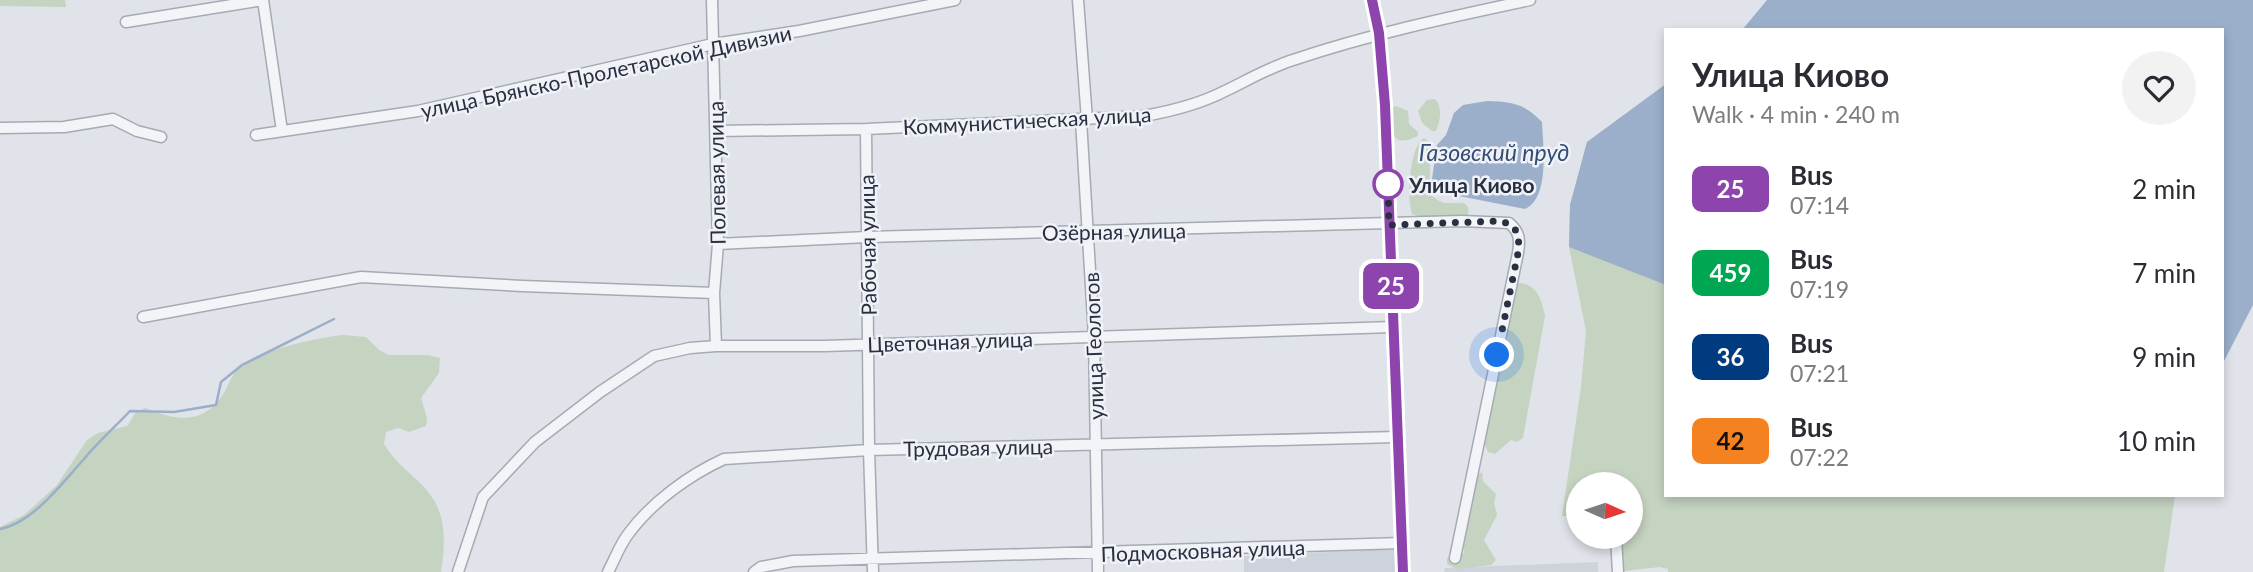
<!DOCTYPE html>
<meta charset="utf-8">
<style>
body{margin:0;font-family:Lato,sans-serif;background:#f2f2f3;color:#2b2b33;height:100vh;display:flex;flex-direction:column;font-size:26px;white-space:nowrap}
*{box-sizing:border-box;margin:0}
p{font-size:23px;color:#7c7c81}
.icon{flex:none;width:38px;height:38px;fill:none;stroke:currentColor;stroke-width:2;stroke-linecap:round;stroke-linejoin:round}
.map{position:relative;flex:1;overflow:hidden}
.drawer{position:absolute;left:1664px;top:28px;width:560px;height:469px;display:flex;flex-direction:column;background:#fff;border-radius:0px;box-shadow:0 4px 10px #0003}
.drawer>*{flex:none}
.badge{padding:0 14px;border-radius:10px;font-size:24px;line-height:46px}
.needle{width:46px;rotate:93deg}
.controls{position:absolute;left:1566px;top:472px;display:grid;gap:14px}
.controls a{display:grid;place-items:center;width:77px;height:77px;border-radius:50%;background:#fff;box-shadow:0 4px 10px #0003;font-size:35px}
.you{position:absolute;width:35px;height:35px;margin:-18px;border:5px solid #fff;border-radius:50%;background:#1a73e8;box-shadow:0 0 0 10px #1a73e833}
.map>.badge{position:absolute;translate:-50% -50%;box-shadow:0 0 0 4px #fff}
.round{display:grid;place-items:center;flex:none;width:74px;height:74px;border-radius:37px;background:#f2f2f3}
.summary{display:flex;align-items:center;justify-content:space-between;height:119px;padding:0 28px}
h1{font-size:33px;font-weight:700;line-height:52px}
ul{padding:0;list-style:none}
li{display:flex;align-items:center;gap:21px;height:84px;padding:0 28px}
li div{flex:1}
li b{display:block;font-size:26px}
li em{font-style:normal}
li .badge{min-width:77px;font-weight:700;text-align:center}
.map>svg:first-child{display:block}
.built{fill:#ced2db}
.green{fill:#c5d3c1}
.water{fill:#9bafca}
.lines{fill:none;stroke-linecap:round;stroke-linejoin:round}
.stream{stroke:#9bafca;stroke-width:2.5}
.street-casing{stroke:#a5aab3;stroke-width:13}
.street{stroke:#f3f4f8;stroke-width:10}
.secondary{stroke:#fff;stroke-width:14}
.line-casing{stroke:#fff;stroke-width:16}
.line{stroke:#8e44ad;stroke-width:10}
.walk{stroke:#283041;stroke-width:7;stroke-dasharray:0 12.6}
.stop-dot{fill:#fff;stroke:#8e44ad;stroke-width:3.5}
.labels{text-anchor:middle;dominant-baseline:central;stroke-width:5;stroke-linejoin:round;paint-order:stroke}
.street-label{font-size:21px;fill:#283041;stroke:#f0f2f7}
.stop-label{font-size:21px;font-weight:bold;fill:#283041;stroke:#f0f2f7;text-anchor:start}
.water-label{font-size:23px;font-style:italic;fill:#324c76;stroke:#f0f2f7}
</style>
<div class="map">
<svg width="2253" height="572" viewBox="0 0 2253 572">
<rect width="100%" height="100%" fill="#e0e3e9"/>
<path class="built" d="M1396,549L1397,572H1244V556Z
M1598,562V572H1444L1445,568Z"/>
<path class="green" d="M0,0H65L66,7L0,6Z
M1666,84V495H2175L2164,572H1668V569L1660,567L1624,571L1622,537H1631V485H1578V517L1562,516L1581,387L1586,331L1569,247L1570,205L1587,142Z
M1435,99C1443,107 1440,122 1436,131H1432L1422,123L1418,111L1427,100Z
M1396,106L1408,111L1409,124L1418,132V136C1389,150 1391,129 1392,108Z
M1424,138L1431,143L1429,194C1434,197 1439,202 1445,203C1457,204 1473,197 1467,218L1420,217L1412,214C1407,198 1409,147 1424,138Z
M1520,283C1538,285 1542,301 1545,316L1523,438L1517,442L1511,440L1495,454L1488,452L1484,443L1515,285Z
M342,335L366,337L379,350L389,355H428L440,358L439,373L421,398L427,418L426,426L409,432L398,428L386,432L384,444C394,461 407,470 421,484C447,509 446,539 441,572H0V527L24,515L57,485L87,440L98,433L127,426L136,412L145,408C175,420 201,426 222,396C228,387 231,375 239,368C259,350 316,338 342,335Z
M1482,472L1483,481L1496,494L1494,503L1497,515L1484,540L1496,560L1491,565L1457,569L1447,564V558L1459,556L1464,553V535L1477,476Z"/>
<path class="water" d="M1767,0H2253V305L2223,363L2222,30H1742Z
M1666,84V285L1569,247L1570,205L1587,142Z
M1487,101C1512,102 1524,103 1542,122C1543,145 1550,198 1525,209L1444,193L1432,179L1437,145L1446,135L1454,113L1463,105Z"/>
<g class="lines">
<path class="stream" d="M0,529C33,523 63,482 84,459C98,442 115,427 130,411L174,412L216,405L221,382L242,365L334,319"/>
<g class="street-casing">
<path id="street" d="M263,0L282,131
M712,0L718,244L714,293L716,346
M1078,0L1087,120
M126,22L263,0
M1081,120L1094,337L1098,572
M0,128L64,127L113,119L137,131L161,137
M866,129L869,450L873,572
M716,131L866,129L1144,116C1172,111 1200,104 1225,91C1248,80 1268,68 1293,60C1370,34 1450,17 1530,0
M256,135L418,111L713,44L799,31L955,0
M718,244L867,237L1462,221L1509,223C1520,232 1520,240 1518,253L1455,558
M143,317L361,277L522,286L714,293
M1616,537L1618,572
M458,572L483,497L535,442L600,392L654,356L690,348L716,346H825L1393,327
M608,572C615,559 620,544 629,533C652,502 689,475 724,459L869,450L1397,437
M754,572L761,567L793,561L1402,543"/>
</g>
<use href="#street" class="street"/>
<path class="secondary" d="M1372,0L1379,33L1385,105L1403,572"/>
</g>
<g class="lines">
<g class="line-casing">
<path id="line" d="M1372,0L1379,33L1385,105L1403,572"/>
</g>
<use href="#line" class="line"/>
<path class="walk" d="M1388,184V181L1389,225L1500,221C1518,225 1520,236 1518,253L1497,355"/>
</g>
<circle class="stop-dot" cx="1388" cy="184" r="14"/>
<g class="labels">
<g class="street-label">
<text transform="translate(606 71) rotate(-12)">улица Брянско-Пролетарской Дивизии</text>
<text transform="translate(1027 120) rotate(-3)">Коммунистическая улица</text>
<text transform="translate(716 173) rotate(-91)">Полевая улица</text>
<text transform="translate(1114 231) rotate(-1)">Озёрная улица</text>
<text transform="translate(867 245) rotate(-91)">Рабочая улица</text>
<text transform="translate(950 341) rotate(-2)">Цветочная улица</text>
<text transform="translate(1093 346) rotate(-92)">улица Геологов</text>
<text transform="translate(978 447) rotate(-1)">Трудовая улица</text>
<text transform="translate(1203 550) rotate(-2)">Подмосковная улица</text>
</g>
<g class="stop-label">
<text x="1409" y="184">Улица Киово</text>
</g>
<g class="water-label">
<text x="1494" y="152">Газовский пруд</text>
</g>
</g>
</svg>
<div class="controls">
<a><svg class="needle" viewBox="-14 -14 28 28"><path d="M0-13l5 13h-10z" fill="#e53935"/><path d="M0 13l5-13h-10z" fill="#7c7c81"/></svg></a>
</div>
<div class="you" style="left:1497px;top:355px"></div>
<b class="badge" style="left:1391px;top:286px;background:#8e44ad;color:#fff">25</b>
<section class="drawer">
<div class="summary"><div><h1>Улица Киово</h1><p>Walk · 4 min · 240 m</p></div><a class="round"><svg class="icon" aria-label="heart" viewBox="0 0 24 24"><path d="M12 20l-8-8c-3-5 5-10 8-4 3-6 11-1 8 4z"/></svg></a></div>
<ul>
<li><span class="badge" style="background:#8e44ad;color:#fff">25</span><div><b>Bus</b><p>07:14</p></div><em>2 min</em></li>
<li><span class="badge" style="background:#00a651;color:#fff">459</span><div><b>Bus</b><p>07:19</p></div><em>7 min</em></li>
<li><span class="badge" style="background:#003b80;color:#fff">36</span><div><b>Bus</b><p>07:21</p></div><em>9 min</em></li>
<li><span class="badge" style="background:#f58220;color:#111">42</span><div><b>Bus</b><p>07:22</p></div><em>10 min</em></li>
</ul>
</section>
</div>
